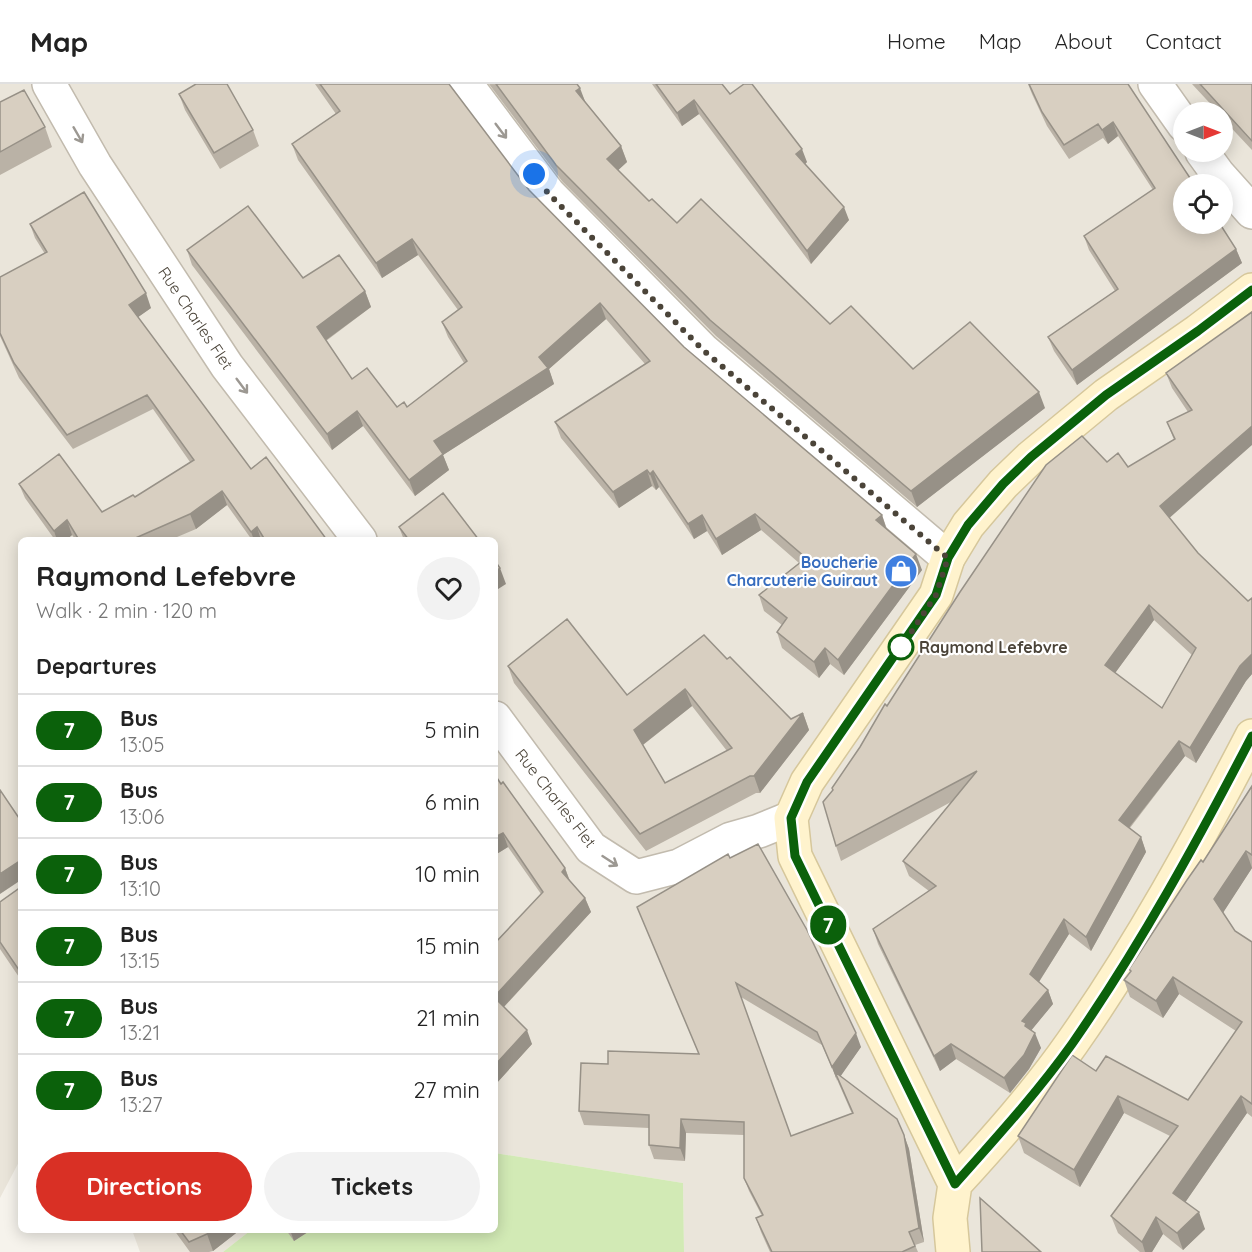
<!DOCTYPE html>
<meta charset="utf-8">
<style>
body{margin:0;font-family:Quicksand,sans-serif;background:#f2f2f2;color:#222;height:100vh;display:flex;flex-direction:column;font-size:22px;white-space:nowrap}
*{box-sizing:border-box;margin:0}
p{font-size:20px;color:#767676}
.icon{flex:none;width:33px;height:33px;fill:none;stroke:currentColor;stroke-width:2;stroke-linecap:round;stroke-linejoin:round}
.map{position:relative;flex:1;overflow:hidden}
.details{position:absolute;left:18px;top:453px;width:480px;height:696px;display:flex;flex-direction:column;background:#fff;border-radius:9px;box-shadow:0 3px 15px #0003}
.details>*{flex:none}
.badge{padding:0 12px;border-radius:20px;font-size:21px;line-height:39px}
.needle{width:39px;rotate:90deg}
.tools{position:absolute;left:1173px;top:18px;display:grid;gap:12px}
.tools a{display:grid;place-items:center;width:60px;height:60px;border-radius:50%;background:#fff;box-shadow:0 3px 15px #0003;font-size:30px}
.you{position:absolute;width:30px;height:30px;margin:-15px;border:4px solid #fff;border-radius:50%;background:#1a73e8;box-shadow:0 0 0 9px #1a73e833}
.map>.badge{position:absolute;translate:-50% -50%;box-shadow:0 0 0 3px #fff}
h2{padding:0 18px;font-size:22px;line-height:54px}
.round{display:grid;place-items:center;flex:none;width:63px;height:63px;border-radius:32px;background:#f2f2f2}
.head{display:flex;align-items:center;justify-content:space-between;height:102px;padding:0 18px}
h1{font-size:28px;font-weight:800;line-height:45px}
.cta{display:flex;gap:12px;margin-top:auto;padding:12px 18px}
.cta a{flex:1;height:69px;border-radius:36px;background:#d93025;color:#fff;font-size:24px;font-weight:800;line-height:69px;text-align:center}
.cta a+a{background:#f2f2f2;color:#222}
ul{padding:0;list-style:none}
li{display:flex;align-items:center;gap:18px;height:72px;padding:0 18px;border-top:2px solid #e0e0e0}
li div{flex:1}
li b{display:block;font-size:22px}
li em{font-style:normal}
li .badge{min-width:66px;font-weight:700;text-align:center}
header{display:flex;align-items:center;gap:36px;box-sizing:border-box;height:84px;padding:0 30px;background:#fff;border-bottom:2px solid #e0e0e0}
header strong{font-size:28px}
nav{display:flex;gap:33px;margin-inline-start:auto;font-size:21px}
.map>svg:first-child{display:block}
.residential{fill:#eae5da;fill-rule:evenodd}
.green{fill:#d2eab5}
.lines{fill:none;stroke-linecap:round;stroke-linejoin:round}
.street-casing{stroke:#c2bbae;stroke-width:36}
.secondary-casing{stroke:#d6c79b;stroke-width:36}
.street{stroke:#fff;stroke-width:33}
.secondary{stroke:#fff3cd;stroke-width:33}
.wall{fill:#bab2a6;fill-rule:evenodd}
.shaded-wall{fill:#979187}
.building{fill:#d8cfc1;stroke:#979187;stroke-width:1.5;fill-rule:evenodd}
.oneway{stroke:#9c9892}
.line-casing{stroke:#fff;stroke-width:14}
.line{stroke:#0b610b;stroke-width:9}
.walk{stroke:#4b4439;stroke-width:6;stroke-dasharray:0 10.8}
.stop-dot{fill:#fff;stroke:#0b610b;stroke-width:3}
.labels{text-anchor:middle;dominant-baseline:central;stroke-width:4.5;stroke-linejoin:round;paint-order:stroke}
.street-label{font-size:16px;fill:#4b4439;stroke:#fff}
.shop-label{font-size:16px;font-weight:bold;fill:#366cbe;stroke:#fff;text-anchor:end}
.stop-label{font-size:16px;font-weight:bold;fill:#4b4439;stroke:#fff;text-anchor:start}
</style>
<header>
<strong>Map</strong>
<nav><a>Home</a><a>Map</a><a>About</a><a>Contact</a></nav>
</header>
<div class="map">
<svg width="1252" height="1168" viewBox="0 0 1252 1168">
<rect width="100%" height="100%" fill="#f6f3ec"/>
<path class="residential" d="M0,0H1252V1168H684L683,1099L495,1069V456H21V1074L0,1114ZM1184,28H1222V68H1184ZM1184,100H1222V140H1184Z
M132,1146H251L223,1168H140Z"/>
<path class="green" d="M495,1069L683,1099L684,1168H223L251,1146H495Z"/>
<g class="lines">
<g class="street-casing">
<path id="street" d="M49,0L95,81L227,282L360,456
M466,0L548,109L703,266L948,474
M1155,0L1184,41
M1202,68L1218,90L1252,128
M495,634L591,764L636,793L679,782L731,755L759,747L791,734"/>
</g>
<g class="secondary-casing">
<path id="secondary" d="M955,1100C996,1055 1037,1009 1072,959C1140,862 1197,758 1252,652
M953,1168L950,1134L955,1100L795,772L791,734L807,698L936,511L948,474L968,441L1003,400L1031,373L1106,311L1198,247L1252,206"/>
</g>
<use href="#street" class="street"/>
<use href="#secondary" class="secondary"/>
</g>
<path class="wall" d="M315,0H449L529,106L684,263L882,431L887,445L922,486L844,591L830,580L819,594L782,564L777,548L782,541L764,527L759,511L799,479L761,446L722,471L707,447L694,455L659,403L656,406L652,402L619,424L561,354L555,338L645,280L606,235L549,285L554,300L443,371L449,386L415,412L363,342L332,366L192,181L187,166L303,194L365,207L371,223L326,257L352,295L397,323H407L464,279L448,253L442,238L458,226L418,171L382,194L298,76L292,60L336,30Z
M489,0H577L585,17L621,62L627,78L618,86L649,117L677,139L830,240L913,285L1045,324L917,423L716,252L562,97Z
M652,0H722L730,10L807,78L805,80L849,136L811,180L699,30L682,42Z
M1028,0H1128L1236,165L1242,179L1077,301L1054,267L1048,253L1115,207L1089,166L1084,152L1153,106L1118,52L1108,60L1103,54L1069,75L1047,42L1032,10Z
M1192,0H1252V66L1222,34V28H1218Z
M179,10L253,46L259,62L220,85L185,26Z
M0,18L45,43L52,63L0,91Z
M30,140L151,224L138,233L251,385L327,456H252L227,421L196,445L170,456H76L72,451L66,456H55L25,414L19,400L102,428L135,413L190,378L153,325L73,365L19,294L0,252V193L45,170L35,154Z
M1252,228L1169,433L1198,469L1248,517L1252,514V590L1246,597L1196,679L1185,672L1130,744L1141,753L1146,768L1091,867L1069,850L1039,898L1048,906L1053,920L1031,946L1041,964L1029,985L1010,1009L956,975L940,987L878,860L873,845L929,807L909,792L903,777L951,718L841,777L836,762L833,706L887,622L1107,378L1128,383L1174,356L1167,338L1188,328L1172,304L1166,289ZM1154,536L1192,571L1162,624L1115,589Z
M399,443L479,456H404Z
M727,575L791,635L803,629L809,646L760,709H756L646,767L514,599L508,582L627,611ZM692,622L727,667L665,699L643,661Z
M501,700L565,784L570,797L585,814L591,828L504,923L532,960L495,1001V860L541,810L508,763L495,771Z
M1252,702V784L1223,828L1235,847L1252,858V1033L1247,1029L1185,1118L1205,1145L1183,1166L1163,1150L1152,1168H1140L1118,1149L1111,1132L1170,1052L1124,1029L1080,1103L1024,1069L1018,1052L1096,987L1188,1016L1236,947L1179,910L1163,934L1130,913L1124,896L1130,888L1129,885L1203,778Z
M21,803V896L0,865V818Z
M637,823L861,963L840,992L904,1051L909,1065L924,1158L915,1161L918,1168H770L761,1148L756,1134L762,1132L749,1107L744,1094V1051L686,1049L685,1077L654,1075L649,1061V1044L584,1041L579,1027L608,980L699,970ZM741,913L822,961L852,1030L791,1052Z
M174,1146H240L213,1167L209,1168H190Z
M286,1146H311L294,1157Z"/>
<path class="shaded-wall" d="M580,4L586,20L576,7Z
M694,16L699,30L682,42L677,29Z
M1113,38L1118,52L1108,60L1102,46Z
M621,62L627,78L613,91L607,75Z
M802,65L807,78L801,84L796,70Z
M844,123L849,136L811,180L807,167Z
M412,155L418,171L382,194L376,179Z
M1236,165L1242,179L1077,301L1072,286Z
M365,207L371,223L322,259L317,243Z
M146,209L151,224L134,236L129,221Z
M600,219L606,235L549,285L554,300L443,371L449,386L415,412L409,396L434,357L539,273Z
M1039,308L1045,324L917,423L911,407Z
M357,327L363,342L332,366L327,350Z
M1252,342V361L1166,437L1160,422Z
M647,386L652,402L619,424L613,408Z
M653,387L659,403L656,406L650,390Z
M222,407L227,421L196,445L190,430Z
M755,430L761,446L722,471L716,455Z
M702,431L707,447L694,455L688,440Z
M882,431L887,447L876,436Z
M67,436L72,451L66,456H57L54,447Z
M257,443L261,456H254L251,448Z
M916,470L922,486L844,591L838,576Z
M500,484L506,500L495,507V488Z
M1149,521L1154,536L1110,596L1105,581Z
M825,564L830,580L819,594L814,578Z
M1252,570V590L1246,597L1196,679L1190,664L1240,582Z
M685,605L692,622L640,663L634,646Z
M803,629L809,646L760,709L754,692Z
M1179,657L1185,672L1124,750L1119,736Z
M503,749L508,763L495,771V753Z
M1141,753L1146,768L1091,867L1086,853Z
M1246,767L1252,784L1221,832L1214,815Z
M21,776V796L0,810V790Z
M565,784L570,798L562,788Z
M585,814L591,828L499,928L495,916V912Z
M1064,835L1069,850L1035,904L1030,890Z
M1173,893L1179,910L1163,934L1156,917Z
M1048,906L1053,920L1030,948L1022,937Z
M527,946L532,960L495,1001V981Z
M856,949L861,963L838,996L835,988L837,997L832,983Z
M1035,949L1041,964L1029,985L1010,1009L1004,994Z
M951,960L956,975L940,987L934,972Z
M1118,1012L1124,1029L1080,1103L1074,1086Z
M1241,1012L1247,1029L1180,1126L1173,1109Z
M681,1035L686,1049L685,1077L680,1064Z
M904,1051L909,1065L924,1158L919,1144Z
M1199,1128L1205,1145L1183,1166L1177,1149Z
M1156,1133L1163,1150L1152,1168H1145L1142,1158Z
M213,1146H240L213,1167L207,1150Z
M290,1146H311L294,1157Z"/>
<path class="building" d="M196,0H227L253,46L214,69L179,10Z
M320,0H449L529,106L684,263L882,431L876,436L916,470L838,576L825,564L814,578L777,548L787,534L759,511L806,474L755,430L716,455L702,431L688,440L653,387L650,390L647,386L613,408L555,338L650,277L600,219L539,273L548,284L434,357L443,370L409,396L357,327L327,350L187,166L248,122L303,194L339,171L365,207L317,243L352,295L367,284L397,323L404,318L407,323L467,277L442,238L462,223L412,155L376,179L292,60L340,27Z
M496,0H577L580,4L576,7L621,62L607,75L649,117L652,115L677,139L701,115L830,240L851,222L913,285L970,238L1039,308L911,407L710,236L556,81Z
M656,0H722L730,10L744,0H752L802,65L796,70L844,123L807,167L694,16L677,29Z
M1029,0H1128L1194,100H1184V140H1220L1236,165L1072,286L1048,253L1118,205L1084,152L1155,104L1113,38L1102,46L1098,40L1064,61L1042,28Z
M1200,0H1252V57Z
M24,6L45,43L0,68V18Z
M84,108L146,209L129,221L251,385L266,373L327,456H265L257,443L251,448L222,407L190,430L131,456H79L67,436L54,447L19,400L59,370L102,428L133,411L135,413L194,376L147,311L67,351L14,279L0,249V193L47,168L30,140Z
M1252,228V342L1160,422L1198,469L1248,517L1252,514V570L1240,582L1190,664L1179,657L1119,736L1141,753L1086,853L1064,835L1030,890L1048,906L1022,937L1026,939L1025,942L1035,949L1024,971L1004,994L951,960L934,972L873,845L936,802L903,777L977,687L836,762L823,718L833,706L832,704L860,663L885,620L887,622L960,508L1046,381L1082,352L1107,378L1118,369L1128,383L1175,355L1167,338L1192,326L1166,289ZM1149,521L1196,564L1162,624L1105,581Z
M443,409L479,456H409L399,443Z
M495,477L500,484L495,488Z
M567,535L627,611L704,551L727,575L730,573L791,635L803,629L754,692H750L640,750L508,582ZM685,605L732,664L665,699L634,646Z
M495,691L501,700L503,698L565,784L562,788L585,814L495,912V859L543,808L503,749L495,753Z
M1252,702V771L1246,767L1214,815L1235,847L1252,858V1020L1241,1012L1173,1109L1199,1128L1177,1149L1156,1133L1142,1158L1111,1132L1178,1042L1118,1012L1074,1086L1018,1052L1072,971L1096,987L1106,972L1188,1016L1242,938L1173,893L1156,917L1124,896L1131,887L1129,885L1187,796L1201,776L1203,778Z
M0,706L21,737V776L0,790Z
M758,760L807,846L856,949L832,983L817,948L736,899L791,1052L853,1029L835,988L897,1035L904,1051L919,1144L909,1148L915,1162L902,1168H772L756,1134L763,1131L744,1094V1038L681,1035L680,1064L649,1061V1031L579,1027L581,979L608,980V967L699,970L637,823L728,770L730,774Z
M21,803V889L0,858V818Z
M495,914L527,946L495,981Z
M980,1114L1041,1168H982Z
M180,1146H213L207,1150L189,1158Z"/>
<defs><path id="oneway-shaft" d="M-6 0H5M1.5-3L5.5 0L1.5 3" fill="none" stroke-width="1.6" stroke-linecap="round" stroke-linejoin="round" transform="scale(1.5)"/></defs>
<g class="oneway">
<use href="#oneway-shaft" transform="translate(501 47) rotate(53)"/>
<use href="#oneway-shaft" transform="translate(78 51) rotate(60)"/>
<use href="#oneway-shaft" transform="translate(242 302) rotate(53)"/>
<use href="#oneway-shaft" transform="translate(610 777) rotate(33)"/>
</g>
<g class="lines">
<g class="line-casing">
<path id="line" d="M1252,206L1198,247L1106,311L1031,373L1003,400L968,441L948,474L936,511L807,698L791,734L795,772L955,1100C995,1055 1037,1009 1072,960C1140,862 1197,758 1252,652"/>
</g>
<use href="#line" class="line"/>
<path class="walk" d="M534,90L548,109L703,266L948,474L936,511L900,565L901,563"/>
</g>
<defs>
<g id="shop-disc" transform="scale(1.725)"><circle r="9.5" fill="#3f7fe0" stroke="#fff"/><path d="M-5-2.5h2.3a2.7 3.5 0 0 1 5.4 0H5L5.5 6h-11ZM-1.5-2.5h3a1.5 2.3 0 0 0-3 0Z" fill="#fff"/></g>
</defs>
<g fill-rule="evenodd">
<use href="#shop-disc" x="901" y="487"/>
</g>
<circle class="stop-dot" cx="901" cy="563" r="12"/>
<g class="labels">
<g class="street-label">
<text transform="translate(196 234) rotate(56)">Rue Charles Flet</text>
<text transform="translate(556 714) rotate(52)">Rue Charles Flet</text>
</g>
<g class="shop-label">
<text x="878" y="478">Boucherie<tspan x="878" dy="18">Charcuterie Guiraut</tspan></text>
</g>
<g class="stop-label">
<text x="919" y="563">Raymond Lefebvre</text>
</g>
</g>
</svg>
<div class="tools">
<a><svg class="needle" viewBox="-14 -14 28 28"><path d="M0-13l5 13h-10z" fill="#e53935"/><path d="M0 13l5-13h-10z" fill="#767676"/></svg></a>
<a><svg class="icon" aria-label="locate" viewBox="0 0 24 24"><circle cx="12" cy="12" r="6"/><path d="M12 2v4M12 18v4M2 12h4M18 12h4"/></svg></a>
</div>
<div class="you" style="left:534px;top:90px"></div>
<b class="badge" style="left:828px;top:841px;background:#0b610b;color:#fff">7</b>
<section class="details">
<div class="head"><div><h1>Raymond Lefebvre</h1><p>Walk · 2 min · 120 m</p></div><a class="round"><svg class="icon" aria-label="heart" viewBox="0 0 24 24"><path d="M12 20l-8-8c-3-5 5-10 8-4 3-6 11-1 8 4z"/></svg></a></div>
<h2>Departures</h2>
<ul>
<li><span class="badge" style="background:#0b610b;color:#fff">7</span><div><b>Bus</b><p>13:05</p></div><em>5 min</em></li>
<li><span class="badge" style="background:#0b610b;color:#fff">7</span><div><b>Bus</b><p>13:06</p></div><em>6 min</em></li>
<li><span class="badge" style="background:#0b610b;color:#fff">7</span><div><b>Bus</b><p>13:10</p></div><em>10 min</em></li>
<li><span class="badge" style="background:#0b610b;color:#fff">7</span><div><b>Bus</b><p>13:15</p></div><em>15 min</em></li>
<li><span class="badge" style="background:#0b610b;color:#fff">7</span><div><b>Bus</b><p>13:21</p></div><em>21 min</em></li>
<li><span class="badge" style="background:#0b610b;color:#fff">7</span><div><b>Bus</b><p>13:27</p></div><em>27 min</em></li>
</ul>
<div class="cta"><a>Directions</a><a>Tickets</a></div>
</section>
</div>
